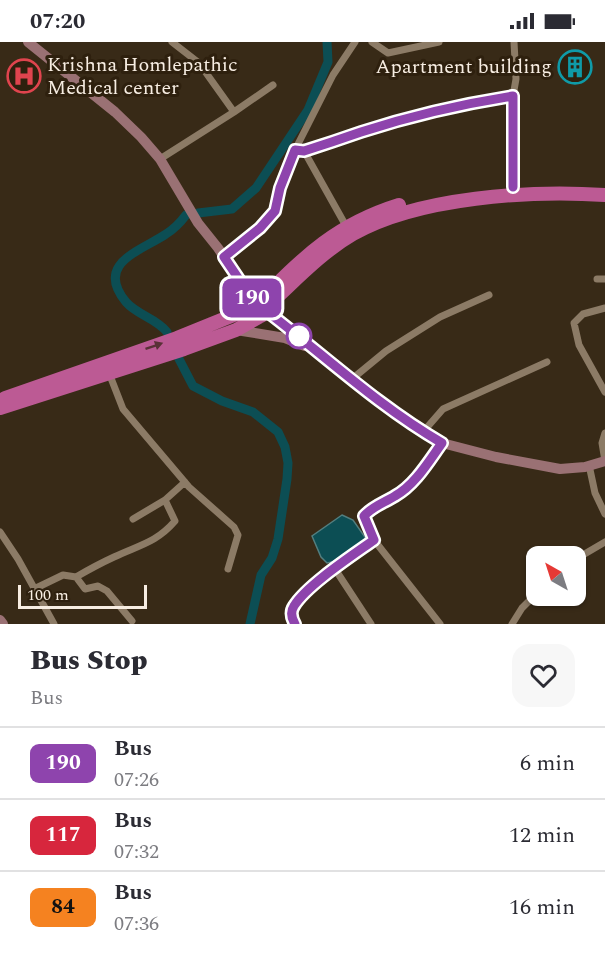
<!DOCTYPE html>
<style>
body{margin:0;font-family:Spectral,serif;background:#f7f7f7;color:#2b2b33;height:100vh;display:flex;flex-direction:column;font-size:22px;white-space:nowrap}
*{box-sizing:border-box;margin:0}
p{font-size:20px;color:#7c7c81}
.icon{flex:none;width:33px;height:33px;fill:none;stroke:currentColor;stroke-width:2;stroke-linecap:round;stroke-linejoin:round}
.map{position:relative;height:582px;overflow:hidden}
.panel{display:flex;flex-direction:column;background:#fff;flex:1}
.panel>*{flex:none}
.badge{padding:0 12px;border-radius:9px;font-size:21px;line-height:39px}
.needle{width:39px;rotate:321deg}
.buttons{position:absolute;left:526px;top:504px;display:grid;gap:12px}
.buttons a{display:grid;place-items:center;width:60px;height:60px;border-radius:12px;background:#fff;box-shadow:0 2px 4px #0004;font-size:30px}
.scale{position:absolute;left:18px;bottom:15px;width:129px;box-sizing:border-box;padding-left:6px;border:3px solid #f7ede2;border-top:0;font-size:16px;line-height:21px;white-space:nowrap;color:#f7ede2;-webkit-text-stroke:4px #2e200e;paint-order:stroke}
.map>.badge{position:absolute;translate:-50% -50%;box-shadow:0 0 0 3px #fff}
.round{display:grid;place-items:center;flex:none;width:63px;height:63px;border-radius:18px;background:#f7f7f7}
.overview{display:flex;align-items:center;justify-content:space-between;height:102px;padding:0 30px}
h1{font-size:28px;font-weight:800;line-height:45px}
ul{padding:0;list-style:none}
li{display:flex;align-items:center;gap:18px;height:72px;padding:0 30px;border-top:2px solid #e1e1e2}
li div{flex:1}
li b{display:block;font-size:22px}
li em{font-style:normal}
li .badge{min-width:66px;font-weight:700;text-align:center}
.status{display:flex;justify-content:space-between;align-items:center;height:42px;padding:0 30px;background:#fff;direction:ltr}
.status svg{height:16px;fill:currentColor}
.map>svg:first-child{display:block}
.water{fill:#0c4e54;stroke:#527e7f;stroke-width:1.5}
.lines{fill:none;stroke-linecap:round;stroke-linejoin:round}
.canal{stroke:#0c4e54;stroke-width:9}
.street{stroke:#8c7b66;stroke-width:7}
.secondary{stroke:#9a7174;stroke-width:10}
.highway{stroke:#bc5a94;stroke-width:14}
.oneway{fill:#593136}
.line-casing{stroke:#fff;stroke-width:14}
.line{stroke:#8e44ad;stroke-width:9}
.stop-dot{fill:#fff;stroke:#8e44ad;stroke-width:3}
.labels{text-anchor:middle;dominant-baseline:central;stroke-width:6;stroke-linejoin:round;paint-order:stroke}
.poi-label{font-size:20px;fill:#f7ede2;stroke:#2e200e;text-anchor:start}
</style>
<div class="status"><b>07:20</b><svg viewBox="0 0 49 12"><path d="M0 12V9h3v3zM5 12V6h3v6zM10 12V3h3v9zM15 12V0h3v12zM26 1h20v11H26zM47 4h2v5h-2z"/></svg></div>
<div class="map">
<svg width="605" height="582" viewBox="0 0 605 582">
<rect width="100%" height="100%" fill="#382a17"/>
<path class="water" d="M342,473L353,478L367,498L341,518L327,521L321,515L312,494Z"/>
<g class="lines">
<path class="canal" d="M198,171L232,167L256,146L308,68L328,20L327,0
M167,290C156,276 137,273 126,260C94,221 141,209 166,192C174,187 180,181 186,173
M179,317L193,344L222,359L253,370L278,390L285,405L288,421L287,437L278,497L272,516L261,533L250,582"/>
<path class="street" d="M372,0L388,11L439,0
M234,70L273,43
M295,108L304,109C373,88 441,65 513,54
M304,109L346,184
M160,117L234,70L199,21L172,0
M513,145V54L516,37L514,0
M224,215L260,186L275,169L280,146L295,108L333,33L355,0
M597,237H605
M605,266L583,272L574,281L579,303L605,350
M109,331L123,367L189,445L234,485L238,493L228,527
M352,337L386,309L440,275L489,253
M423,390L443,367L547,320
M605,419L602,401L605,391
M589,423L595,451L605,472
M133,477L165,458
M0,490L18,517L54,582
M576,517L605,500
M76,535C88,528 101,521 114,515C139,503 156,501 175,479L165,458L185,440
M34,547L63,533L76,535L85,547L98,544L107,549L132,579
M295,582L291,571L293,565L322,537L335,527
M371,582L335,527L374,498
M440,582L374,498L364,474C373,463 384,461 395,454C415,443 429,419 442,401
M512,582L522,566L537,551"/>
<path class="secondary" d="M28,0L115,70L141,95L160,117L198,181L218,206L255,261
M265,269L384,363L413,384L442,401L496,415L560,427L585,425L605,419
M236,288L285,296L305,304
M0,578L3,582"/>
<path class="highway" d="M258,261C304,215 335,183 399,163
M265,266L262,262L255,261L251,266V270L255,274H261L265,271V266C293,241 320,211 353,192C418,155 531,148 605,153
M5,356L177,296L251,266
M0,366L184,307L236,288L259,275"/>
</g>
<defs><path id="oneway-solid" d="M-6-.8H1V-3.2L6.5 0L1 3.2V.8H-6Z" transform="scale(1.5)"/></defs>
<use class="oneway" href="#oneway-solid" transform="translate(154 304) rotate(-19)"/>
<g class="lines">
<g class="line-casing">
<path id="line" d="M295,582C292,577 290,570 294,564C307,543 353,513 374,498L364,474C373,464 384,461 395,454C415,443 429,419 442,401C378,364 324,313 265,268L262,262L255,261L224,215L260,186L275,169L280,146L295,108L304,109C323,103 341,97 361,90C410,74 462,62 513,54V145"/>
</g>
<use href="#line" class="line"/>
</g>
<defs>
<g id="building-ring" transform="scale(1.725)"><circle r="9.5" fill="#2e200e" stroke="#0f9aa8" stroke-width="1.5"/><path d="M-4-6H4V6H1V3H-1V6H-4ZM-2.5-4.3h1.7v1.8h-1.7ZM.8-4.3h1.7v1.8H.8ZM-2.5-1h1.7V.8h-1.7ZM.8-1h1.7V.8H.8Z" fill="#0f9aa8"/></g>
<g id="hospital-ring" transform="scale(1.725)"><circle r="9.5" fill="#2e200e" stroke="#e0444e" stroke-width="1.5"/><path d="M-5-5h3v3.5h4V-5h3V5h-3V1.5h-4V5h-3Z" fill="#e0444e"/></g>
</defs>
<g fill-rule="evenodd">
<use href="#building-ring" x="575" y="25"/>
<use href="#hospital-ring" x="24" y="34"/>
</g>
<circle class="stop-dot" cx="299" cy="294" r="12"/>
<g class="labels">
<g class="poi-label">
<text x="47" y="23">Krishna Homlepathic<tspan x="47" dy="23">Medical center</tspan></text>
<text x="552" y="25" text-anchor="end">Apartment building</text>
</g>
</g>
</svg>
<div class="buttons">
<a><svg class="needle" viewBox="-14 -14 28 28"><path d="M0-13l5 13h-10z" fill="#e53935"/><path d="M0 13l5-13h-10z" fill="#7c7c81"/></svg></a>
</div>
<div class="scale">100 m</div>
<b class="badge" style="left:252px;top:256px;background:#8e44ad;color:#fff">190</b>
</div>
<section class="panel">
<div class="overview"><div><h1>Bus Stop</h1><p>Bus</p></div><a class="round"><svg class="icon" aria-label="heart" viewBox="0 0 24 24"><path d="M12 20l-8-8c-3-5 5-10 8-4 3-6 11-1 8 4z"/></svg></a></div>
<ul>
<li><span class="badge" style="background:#8e44ad;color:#fff">190</span><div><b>Bus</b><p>07:26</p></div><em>6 min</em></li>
<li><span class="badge" style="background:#d7263d;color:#fff">117</span><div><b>Bus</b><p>07:32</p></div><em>12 min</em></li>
<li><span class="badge" style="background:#f58220;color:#111">84</span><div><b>Bus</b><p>07:36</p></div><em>16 min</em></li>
</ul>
</section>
